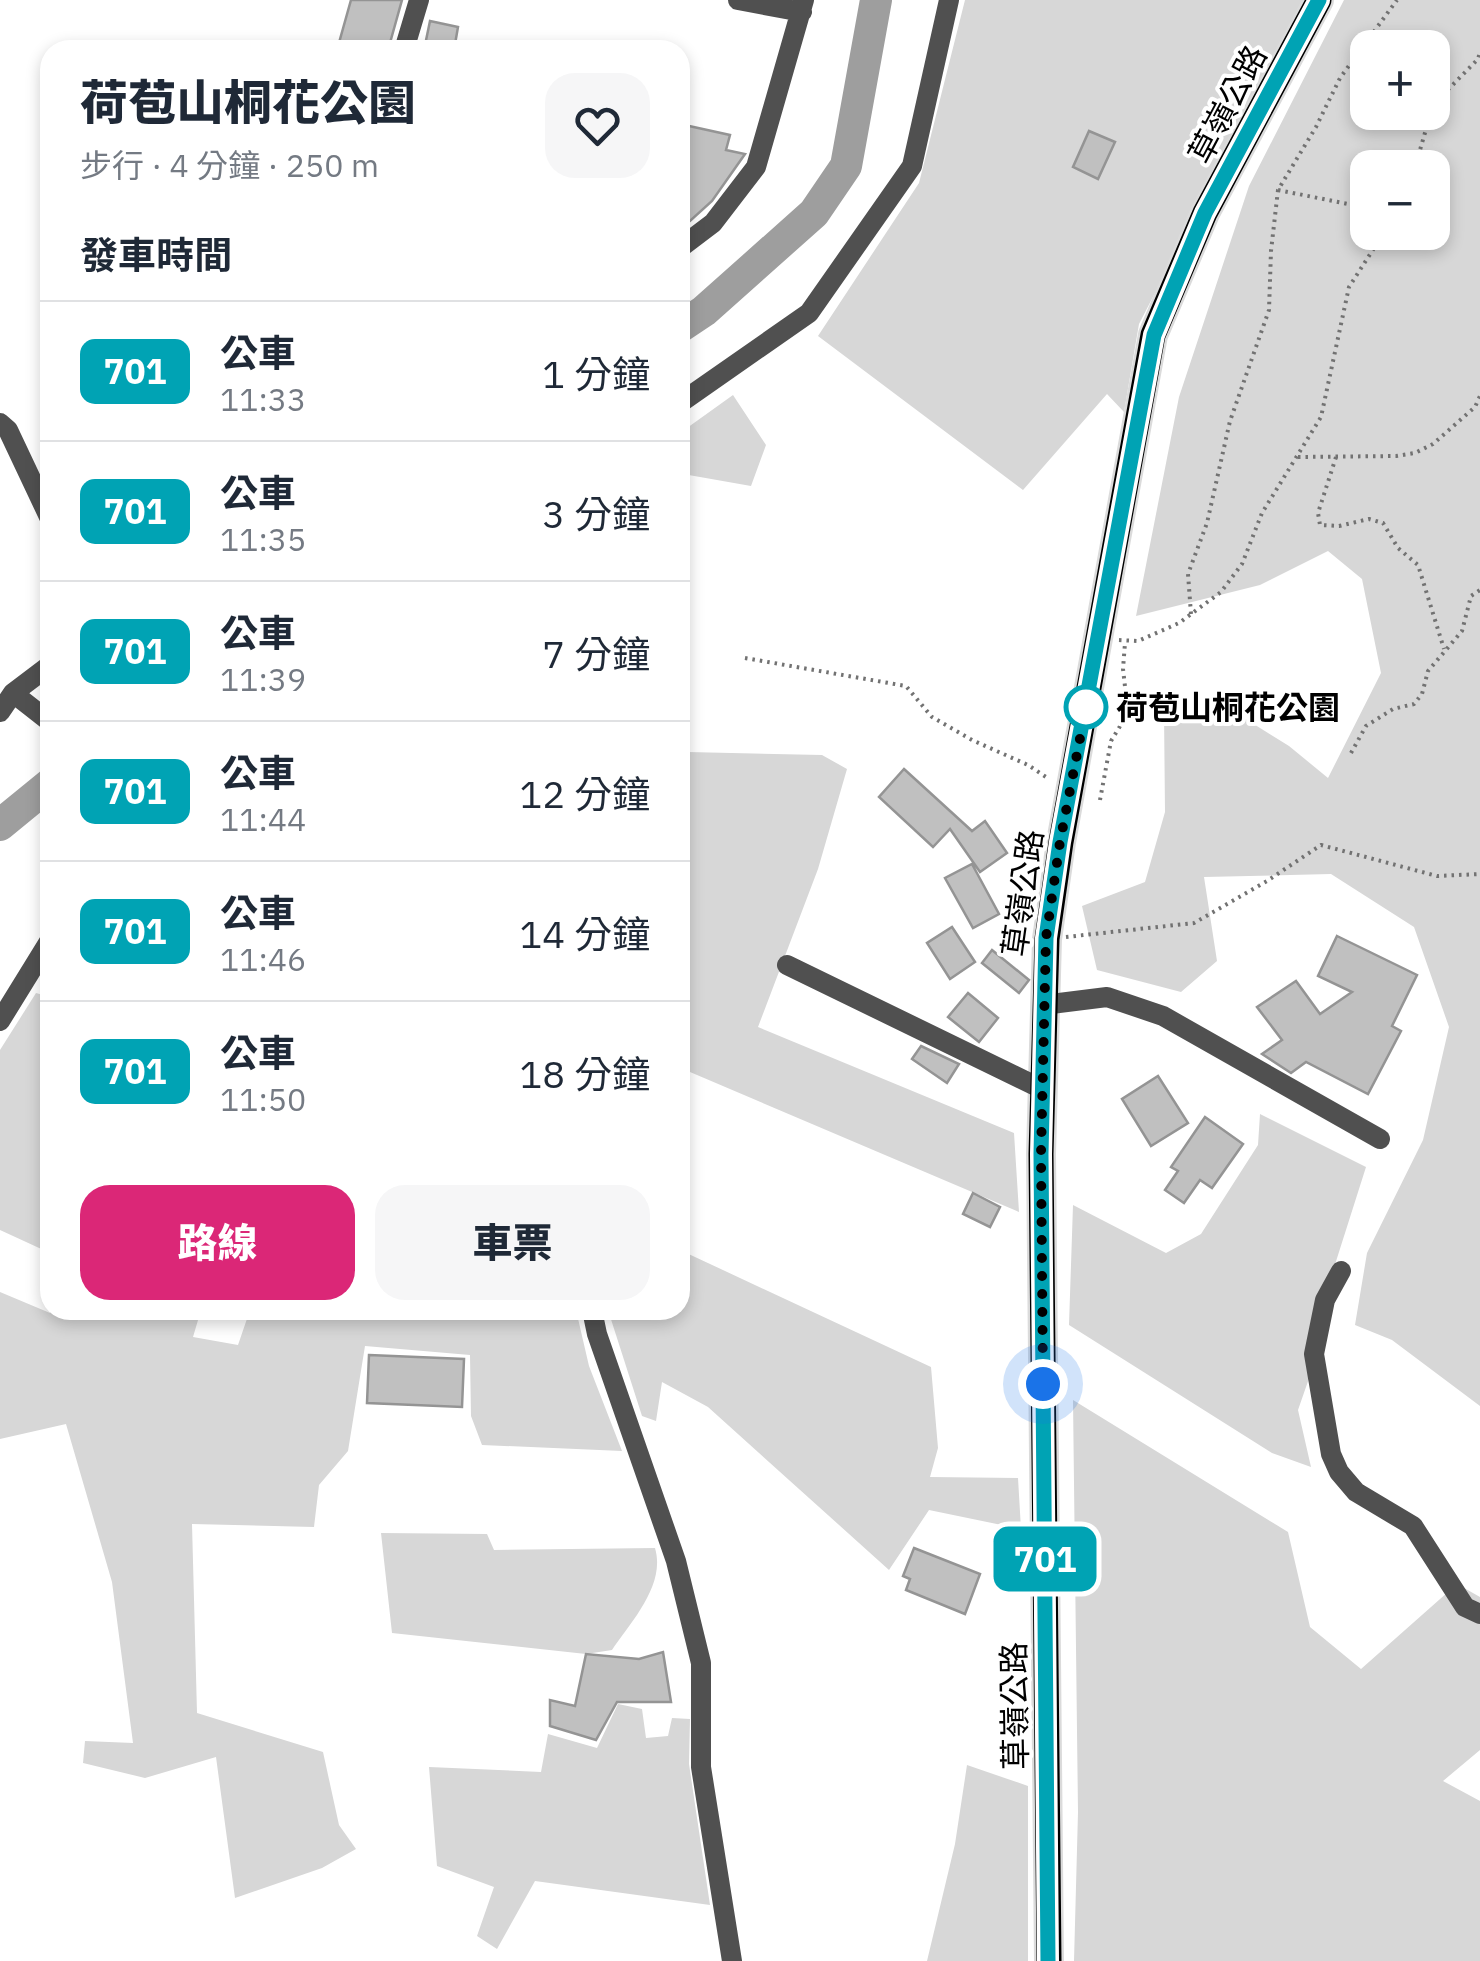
<!DOCTYPE html>
<html lang="zh-TW">
<meta charset="utf-8">
<style>
body{margin:0;font-family:"IBM Plex Sans","Noto Sans TC",sans-serif;background:#f6f6f7;color:#1f2937;height:100vh;display:flex;flex-direction:column;font-size:38px;white-space:nowrap}
*{box-sizing:border-box;margin:0}
p{font-size:32px;color:#747a83}
.icon{flex:none;width:55px;height:55px;fill:none;stroke:currentColor;stroke-width:2;stroke-linecap:round;stroke-linejoin:round}
.map{position:relative;flex:1;overflow:hidden}
.details{position:absolute;left:40px;top:40px;width:650px;height:1280px;display:flex;flex-direction:column;background:#fff;border-radius:30px;box-shadow:0 5px 15px #0003}
.details>*{flex:none}
.badge{padding:0 20px;border-radius:15px;font-size:35px;line-height:65px}
.fabs{position:absolute;left:1350px;top:30px;display:grid;gap:20px}
.fabs a{display:grid;place-items:center;width:100px;height:100px;border-radius:20px;background:#fff;box-shadow:0 5px 15px #0003;font-size:50px}
.you{position:absolute;width:50px;height:50px;margin:-25px;border:8px solid #fff;border-radius:50%;background:#1a73e8;box-shadow:0 0 0 15px #1a73e833}
.map>.badge{position:absolute;translate:-50% -50%;box-shadow:0 0 0 5px #fff}
h2{padding:0 40px;font-size:38px;line-height:90px}
.round{display:grid;place-items:center;flex:none;width:105px;height:105px;border-radius:30px;background:#f6f6f7}
.overview{display:flex;align-items:center;justify-content:space-between;height:170px;padding:0 40px}
h1{font-size:48px;font-weight:800;line-height:75px}
.button{display:flex;gap:20px;margin-top:auto;padding:20px 40px}
.button a{flex:1;height:115px;border-radius:30px;background:#db2777;color:#fff;font-size:40px;font-weight:800;line-height:115px;text-align:center}
.button a+a{background:#f6f6f7;color:#1f2937}
ul{padding:0;list-style:none}
li{display:flex;align-items:center;gap:30px;height:140px;padding:0 40px;border-top:2px solid #e0e1e3}
li div{flex:1}
li b{display:block;font-size:38px}
li em{font-style:normal}
li .badge{min-width:110px;font-weight:700;text-align:center}
.map>svg:first-child{display:block}
.green{fill:#d7d7d7;fill-rule:evenodd}
.lines{fill:none;stroke-linecap:round;stroke-linejoin:round}
.river{stroke:#9e9e9e;stroke-width:32}
.building{fill:#c0c0c0;stroke:#949494;stroke-width:2.5}
.major-casing{stroke:#dbdbdb;stroke-width:30}
.path{stroke:#727272;stroke-width:4;stroke-dasharray:2.5 5;stroke-linecap:butt}
.minor{stroke:#505050;stroke-width:20}
.major{stroke:#000;stroke-width:25}
.line-casing{stroke:#fff;stroke-width:22}
.line{stroke:#00a3b4;stroke-width:15}
.walk{stroke:#000;stroke-width:10;stroke-dasharray:0 18}
.stop-dot{fill:#fff;stroke:#00a3b4;stroke-width:5}
.labels{text-anchor:middle;dominant-baseline:central;stroke-width:8;stroke-linejoin:round;paint-order:stroke}
.street-label{font-size:32px;fill:#000;stroke:#fff}
.stop-label{font-size:32px;font-weight:bold;fill:#000;stroke:#fff;text-anchor:start}
</style>
<div class="map">
<svg width="1480" height="1961" viewBox="0 0 1480 1961">
<rect width="100%" height="100%" fill="#fff"/>
<path class="green" d="M965,0H1306L1139,324L1124,412L1107,394L1023,490L818,336L919,183Z
M1344,0H1480V1406L1392,1340L1355,1325L1367,1253L1423,1140L1449,1027L1414,927L1331,874L1204,877L1217,961L1181,992L1097,970L1082,906L1145,882L1165,812L1164,712L1233,711L1289,746L1328,778L1381,673L1362,579L1328,551L1260,585L1136,616L1179,397L1249,186ZM1368,48H1432V112H1368ZM1368,168H1432V232H1368Z
M733,395L766,445L751,486L683,474L680,481V433Z
M688,752L822,755L847,769L818,869L758,1027L1014,1133L1019,1212L690,1072L680,1024V759Z
M36,993L50,997V1253L0,1230V1050Z
M1260,1114L1366,1167L1318,1318L1314,1364L1298,1410L1311,1467L1272,1453L1069,1325L1073,1205L1166,1253L1201,1234L1258,1145Z
M680,1250L931,1367L938,1448L930,1477L1018,1478L1021,1529L929,1510L889,1570L708,1407L662,1382L656,1421L642,1416L608,1310H680Z
M0,1292L50,1313L51,1310H201L193,1337L238,1345L250,1310H576L589,1366L622,1451L482,1445L471,1416L470,1355L365,1346L348,1451L319,1485L314,1527L192,1524L197,1713L323,1752L339,1825L356,1849L322,1868L235,1898L216,1757L145,1778L83,1763L85,1741L133,1743L112,1582L66,1424L0,1439Z
M1073,1400L1288,1532L1310,1627L1361,1669L1457,1584L1480,1597V1750L1443,1781L1480,1801V1961H1074L1078,1812Z
M381,1533L487,1534L494,1550L655,1548C666,1585 631,1622 612,1650L586,1654L392,1633Z
M618,1704L642,1709L646,1738L668,1736L672,1718L690,1719L689,1764L710,1905L535,1881L497,1949L477,1936L494,1887L437,1866L429,1767L541,1772L548,1734L597,1748Z
M967,1765L1028,1786V1961H927L955,1844Z"/>
<g class="lines">
<path class="river" d="M680,327L704,311L814,213L846,166L876,0
M0,825L50,784"/>
</g>
<path class="building" d="M351,0H402L388,50H337Z
M430,21L458,27L454,50H424Z
M680,124L730,135L726,150L745,154L712,201L690,221L680,219Z
M1089,131L1115,142L1098,179L1073,167Z
M904,769L972,831L985,821L1007,853L980,872L950,829L933,847L879,797Z
M972,864L999,914L973,928L945,878Z
M952,927L975,962L950,979L927,943Z
M1337,936L1417,975L1392,1026L1401,1031L1368,1094L1306,1062L1291,1073L1262,1054L1282,1040L1257,1007L1296,981L1320,1014L1352,992L1318,976Z
M992,950L1029,980L1019,993L982,963Z
M968,993L998,1018L979,1042L948,1017Z
M921,1046L959,1064L947,1083L912,1059Z
M1158,1076L1188,1123L1151,1146L1122,1099Z
M1205,1117L1243,1144L1212,1188L1200,1180L1184,1203L1165,1190L1178,1171L1171,1167Z
M973,1193L1000,1207L990,1227L963,1214Z
M369,1355L464,1359L462,1407L367,1403Z
M914,1548L980,1574L965,1614L906,1590L910,1579L903,1576Z
M663,1652L671,1702H617L596,1740L550,1726V1700L575,1706L586,1654L639,1659Z"/>
<g class="lines">
<g class="major-casing">
<path id="major" d="M1049,1961L1041,1154L1047,939L1061,842L1153,335L1205,213L1319,0"/>
</g>
<path class="path" d="M1432,106L1478,59L1480,52
M1408,168L1420,150L1431,112
M1278,190L1368,208
M1298,457L1396,456L1415,453L1433,444L1475,407L1480,396
M1336,457L1318,513L1320,525L1339,526L1369,519L1383,523L1398,548L1418,565L1444,649
M1191,614L1188,574L1207,523L1230,421L1269,310L1271,251L1278,190L1316,127L1340,78L1397,0
M1119,640L1138,641L1179,623L1221,592L1242,564L1262,513L1321,417L1349,287L1376,245L1380,232
M745,658L906,686L932,717L972,740L1028,765L1049,779
M1351,753L1366,726L1393,709L1414,704L1422,694L1428,671L1462,631L1471,596L1480,590
M1100,800L1111,741L1128,713L1123,669L1125,643
M1066,937L1194,923L1267,881L1321,845L1437,876L1480,874"/>
<path class="minor" d="M738,0L802,12
M404,50L419,0
M680,248L713,223L756,167L804,0
M680,403L809,313L912,166L949,0
M0,423L8,430L50,519
M13,693L50,722
M0,712L13,693L50,665
M787,965L1042,1089
M1043,1005L1107,997L1163,1016L1380,1139
M0,1021L50,940
M1341,1271L1325,1300L1314,1354L1331,1454L1339,1472L1356,1492L1413,1526L1465,1607L1480,1614
M592,1310L597,1334L676,1561L701,1663V1767L732,1961"/>
<use href="#major" class="major"/>
</g>
<g class="lines">
<g class="line-casing">
<path id="line" d="M1048,1961L1041,1154L1046,938L1060,842L1154,335L1205,213L1319,0"/>
</g>
<use href="#line" class="line"/>
<path class="walk" d="M1043,1384L1041,1154L1046,938L1060,842L1088,697L1086,707"/>
</g>
<circle class="stop-dot" cx="1086" cy="707" r="20"/>
<g class="labels">
<g class="street-label">
<text transform="translate(1227 104) rotate(-62)">草嶺公路</text>
<text transform="translate(1022 893) rotate(-82)">草嶺公路</text>
<text transform="translate(1014 1706) rotate(-91)">草嶺公路</text>
</g>
<g class="stop-label">
<text x="1116" y="707">荷苞山桐花公園</text>
</g>
</g>
</svg>
<div class="fabs">
<a>+</a>
<a>−</a>
</div>
<div class="you" style="left:1043px;top:1384px"></div>
<b class="badge" style="left:1045px;top:1559px;background:#00a3b4;color:#fff">701</b>
<section class="details">
<div class="overview"><div><h1>荷苞山桐花公園</h1><p>步行 · 4 分鐘 · 250 m</p></div><a class="round"><svg class="icon" aria-label="heart" viewBox="0 0 24 24"><path d="M12 20l-8-8c-3-5 5-10 8-4 3-6 11-1 8 4z"/></svg></a></div>
<h2>發車時間</h2>
<ul>
<li><span class="badge" style="background:#00a3b4;color:#fff">701</span><div><b>公車</b><p>11:33</p></div><em>1 分鐘</em></li>
<li><span class="badge" style="background:#00a3b4;color:#fff">701</span><div><b>公車</b><p>11:35</p></div><em>3 分鐘</em></li>
<li><span class="badge" style="background:#00a3b4;color:#fff">701</span><div><b>公車</b><p>11:39</p></div><em>7 分鐘</em></li>
<li><span class="badge" style="background:#00a3b4;color:#fff">701</span><div><b>公車</b><p>11:44</p></div><em>12 分鐘</em></li>
<li><span class="badge" style="background:#00a3b4;color:#fff">701</span><div><b>公車</b><p>11:46</p></div><em>14 分鐘</em></li>
<li><span class="badge" style="background:#00a3b4;color:#fff">701</span><div><b>公車</b><p>11:50</p></div><em>18 分鐘</em></li>
</ul>
<div class="button"><a>路線</a><a>車票</a></div>
</section>
</div>
